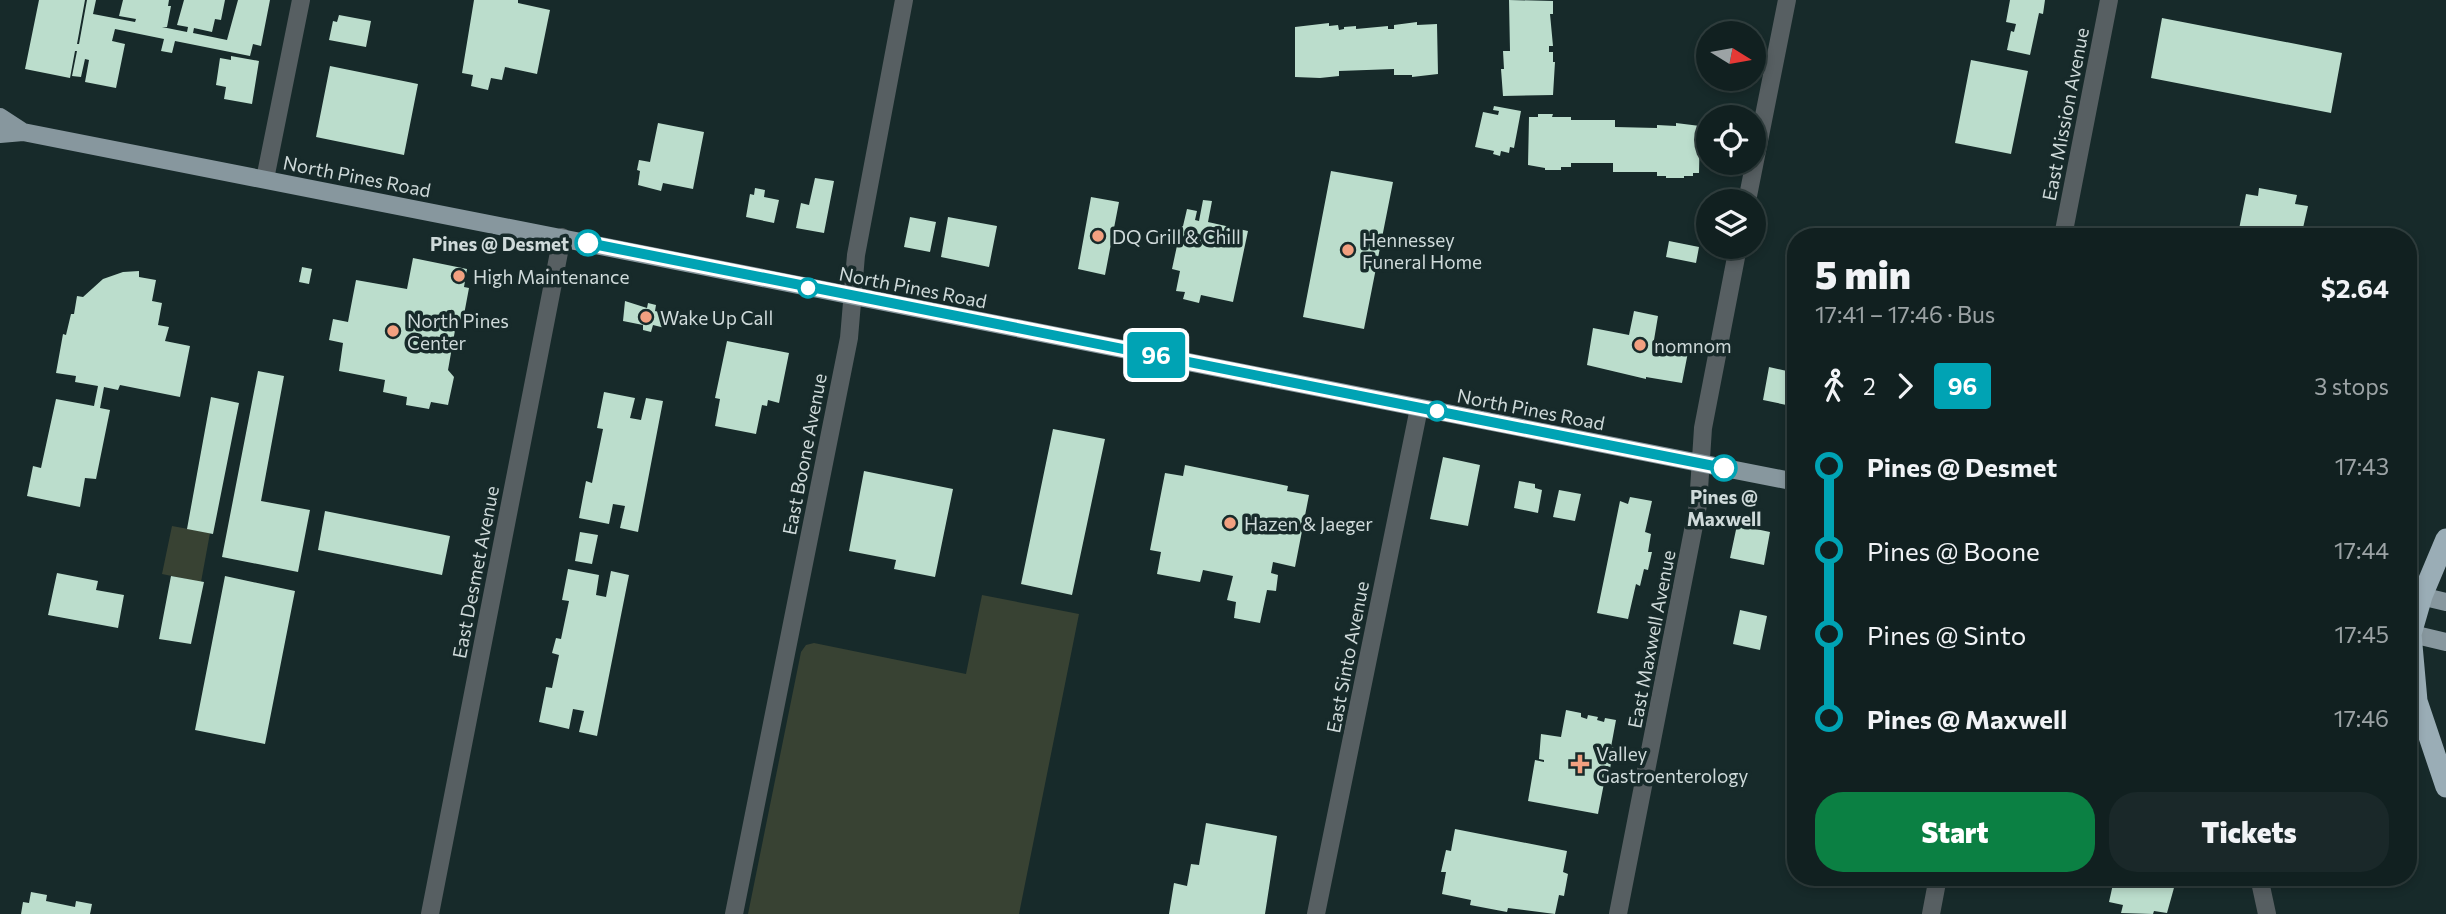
<!DOCTYPE html>
<meta charset="utf-8">
<style>
body{margin:0;font-family:Commissioner,sans-serif;background:#1a2829;color:#f1f3f6;height:100vh;display:flex;flex-direction:column;font-size:26px;white-space:nowrap}
*{box-sizing:border-box;margin:0}
p{font-size:23px;color:#9ca3a5}
.icon{flex:none;width:38px;height:38px;fill:none;stroke:currentColor;stroke-width:2;stroke-linecap:round;stroke-linejoin:round}
.map{position:relative;flex:1;overflow:hidden}
.side{position:absolute;left:1787px;top:228px;width:630px;height:658px;display:flex;flex-direction:column;background:#112020;border-radius:28px;box-shadow:0 4px 10px #0003,0 0 0 2px #303e3e}
.side>*{flex:none}
.badge{padding:0 14px;border-radius:5px;font-size:24px;line-height:46px}
.needle{width:46px;rotate:101deg}
.buttons{position:absolute;left:1696px;top:21px;display:grid;gap:14px}
.buttons a{display:grid;place-items:center;width:70px;height:70px;border-radius:50%;background:#112020;box-shadow:0 4px 10px #0003,0 0 0 2px #303e3e;font-size:35px}
.map>.badge{position:absolute;translate:-50% -50%;box-shadow:0 0 0 4px #fff}
.legs{display:flex;align-items:center;gap:10px;height:77px;padding:0 28px;font-size:23px}
.legs p{margin-inline-start:auto}
.overview{display:flex;align-items:center;justify-content:space-between;height:119px;padding:0 28px}
h1{font-size:38px;font-weight:800;line-height:52px}
.button{display:flex;gap:14px;margin-top:auto;padding:14px 28px}
.button a{flex:1;height:80px;border-radius:28px;background:#0b8043;color:#fff;font-size:28px;font-weight:800;line-height:80px;text-align:center}
.button a+a{background:#1a2829;color:#f1f3f6}
ul{padding:0 28px;list-style:none}
li{display:flex;align-items:center;gap:24px;height:84px;font-size:26px}
li i{display:grid;place-items:center;width:10px;height:100%;margin:0 9px;background:currentColor}
li i::after{content:'';width:18px;height:18px;margin:-9px;border:5px solid;border-radius:50%;background:#112020}
li p{margin-inline-start:auto}
li:first-child i{background:linear-gradient(#0000 50%,currentColor 0)}
li:last-child i{background:linear-gradient(currentColor 50%,#0000 0)}
.map>svg:first-child{display:block}
.green{fill:#384233}
.building{fill:#bdc}
.lines{fill:none;stroke-linecap:round;stroke-linejoin:round}
.minor{stroke:#575f62;stroke-width:18}
.major{stroke:#87979e;stroke-width:18}
.highway{stroke:#9aadb6;stroke-width:21}
.line-1-casing{stroke:#fff;stroke-width:16}
.line-1{stroke:#00a3b4;stroke-width:10}
.poi-dot{fill:#f2a080;stroke:#172a2a;stroke-width:2.5}
.stop-1-dot{fill:#fff;stroke:#00a3b4;stroke-width:3.5}
.labels{text-anchor:middle;dominant-baseline:central;stroke-width:7;stroke-linejoin:round;paint-order:stroke}
.street-label{font-size:19px;fill:#cfdada;stroke:#172a2a}
.poi-label{font-size:19px;fill:#cfdada;stroke:#172a2a;text-anchor:start}
.stop-label{font-size:19px;font-weight:bold;fill:#cfdada;stroke:#172a2a;text-anchor:end}
</style>
<div class="map">
<svg width="2446" height="914" viewBox="0 0 2446 914">
<rect width="100%" height="100%" fill="#172a2a"/>
<path class="green" d="M172,526L210,533L201,582L162,574Z
M982,595L1079,614L1019,914H748L801,652L806,645L814,643L966,674Z"/>
<path class="building" d="M39,0H85L77,44H79L87,0H96L93,14L135,22L136,19L119,16L123,0H169L168,6H171L167,27H162L187,32L188,27L177,25L184,0H225L221,20L215,19L212,32L194,28L193,33L227,40L238,0H270L261,46L253,44L250,56L175,41L172,53L161,51L164,39L115,29L112,41L125,44L116,88L85,82L89,60L85,59L81,77L72,76L77,51H75L70,78L25,69Z
M474,0H518V3L550,10L537,74L505,67L502,80L491,78L488,90L471,86L473,75L462,73Z
M1509,0L1553,1V14H1550L1553,46H1549V52H1553V62H1555L1553,95L1503,96L1501,69H1504L1503,51H1510Z
M2010,0H2045L2043,14L2039,13L2030,55L2007,50L2011,31L2014,32L2016,24L2006,22Z
M339,15L371,21L366,47L329,40L333,21L337,22Z
M2162,18L2342,53L2331,113L2151,78Z
M1417,22V25L1437,24L1438,74L1412,77V75H1394V69L1339,71V76L1320,78L1295,77V27L1329,23V26L1338,25L1339,30L1344,29V27L1356,26V29L1388,26V29H1394V25Z
M231,56L259,61L252,104L224,99L226,87L216,85L220,58L231,60Z
M1971,60L2028,71L2011,154L1955,143Z
M330,66L418,84L404,155L316,137Z
M1494,106L1521,111L1514,148L1510,147L1509,153L1501,151L1500,156L1493,154L1494,151L1475,147L1483,112L1498,115L1499,111L1493,110Z
M1538,114H1553L1552,117H1571V120H1615V127L1657,128V125L1676,126V123L1700,126L1699,173H1693V176H1684V178H1666V176H1657V172H1613V163H1571V167H1561V170H1545V168L1528,165L1529,117H1538Z
M658,123L704,132L693,189L663,183L661,191L638,185L640,171L637,170L639,160L650,162Z
M1331,171L1393,182L1364,329L1303,317Z
M815,178L834,181L824,233L796,228L801,203L809,205Z
M755,188L765,190L764,197L779,200L774,223L746,217L750,194L754,195Z
M2259,188L2297,195L2295,204L2308,206L2303,228L2310,229L2309,236H2233L2235,228L2239,229L2246,194L2258,196Z
M1091,197L1119,202L1105,275L1078,269Z
M1203,200L1212,201L1208,222L1248,231L1233,302L1201,295L1199,303L1183,299L1185,292L1176,291L1180,271L1172,269L1181,227L1183,226L1187,209L1197,211L1195,220L1199,221Z
M910,217L936,222L930,252L904,247Z
M948,217L997,226L989,267L941,257Z
M1669,241L1699,247L1696,263L1666,257Z
M413,258L467,269L464,287L469,288L463,320L457,319L448,370L454,377L448,405L431,402L429,409L406,405L407,397L383,392L385,380L339,371L343,343L329,340L333,319L348,322L356,280L407,289Z
M302,267L312,269L309,284L299,282Z
M139,271V277L156,280L152,301L162,303L158,325L169,327L165,341L190,346L180,397L120,385L118,390L104,387L100,408L110,410L96,479L85,478L80,507L27,496L33,466L41,468L56,399L94,406L98,386L75,382L76,376L56,373L63,334L66,335L71,314H74L77,296L83,297L103,279L123,272Z
M625,301L647,308L648,303L656,305L655,311L668,314L665,328L653,325L651,332L643,330V325L623,321Z
M1634,311L1658,316L1654,340L1689,347L1682,383L1646,377V379L1587,365L1593,328L1629,335Z
M727,341L789,353L779,403L768,400L767,406L762,405L756,434L715,426L720,399L715,398Z
M1769,367L1796,373V407L1763,400Z
M258,371L284,376L261,501L310,510L298,572L222,557Z
M604,392L635,398L630,418L641,420L646,398L663,401L638,532L620,528L625,506L613,504L609,524L579,518L586,481L592,483L603,429L597,428Z
M211,397L239,403L213,534L187,529Z
M1053,429L1105,439L1072,595L1021,584Z
M1443,457L1480,465L1468,526L1430,519Z
M1185,465L1288,486L1287,491L1309,495L1295,567L1273,562L1271,573L1278,575L1276,591L1267,590L1260,623L1234,618L1236,602L1227,600L1233,576L1203,570L1200,582L1157,574L1161,552L1150,550L1165,473L1183,476Z
M864,471L953,489L935,577L894,569L896,560L849,551Z
M1519,481L1535,484V488L1542,490L1538,513L1514,508Z
M1559,490L1581,494L1575,521L1553,517Z
M1630,497L1652,501L1645,532L1651,534L1648,552H1652L1648,570L1644,569L1640,586L1636,584L1628,619L1597,613L1620,501L1628,504Z
M325,511L450,536L442,575L318,550Z
M1737,525L1770,532L1764,565L1730,558Z
M580,532L598,535L592,564L575,561Z
M568,569L599,575L596,595L606,597L611,571L629,575L597,736L579,732L584,711L573,709L569,729L539,722L546,687L552,688L559,655L552,653L556,638L561,639L569,601L562,600Z
M57,573L98,581L96,590L124,595L118,628L48,615Z
M171,576L204,582L191,644L159,639Z
M225,576L295,591L265,744L195,730Z
M1740,610L1767,616L1760,650L1733,644Z
M1566,710L1581,713V717L1587,719L1588,715L1598,717L1597,720L1604,722L1605,718L1616,720L1611,747L1614,748L1608,779L1605,778L1598,814L1528,801L1535,760L1544,762V760L1539,759L1541,734L1561,737Z
M1206,823L1277,836L1265,914H1169L1174,883L1187,886L1191,864L1199,865Z
M1455,829L1567,851L1563,872L1568,874L1564,896L1559,895L1555,914L1508,908L1507,912L1470,905L1471,900L1442,894L1446,872H1441L1446,850L1451,851Z
M2101,877H2177L2167,913L2154,911L2153,914L2121,913L2123,905L2109,902L2113,884L2100,881Z
M31,892L47,895L46,901L75,907L76,901L92,904L90,914H21L23,902L29,903Z"/>
<g class="lines">
<path class="minor" d="M265,179L301,0
M1747,201L1787,0
M2063,236L2109,0
M2259,877L2267,914
M430,914L562,237
M734,914L849,338L856,255L904,0
M1316,914L1419,408
M1618,914L1698,505L1703,428L1738,247
M1931,914L1938,877"/>
<path class="major" d="M0,117L23,132
M0,134L23,132L1796,482
M2408,593L2446,602
M2408,633L2446,642"/>
<path class="highway" d="M2446,539L2422,596L2411,634L2417,701L2446,787"/>
</g>
<g class="lines">
<g class="line-1-casing">
<path id="line-1" d="M588,243L1724,468"/>
</g>
<use href="#line-1" class="line-1"/>
</g>
<g class="poi-dot">
<circle cx="1098" cy="236" r="7"/>
<circle cx="1348" cy="250" r="7"/>
<circle cx="459" cy="276" r="7"/>
<circle cx="646" cy="317" r="7"/>
<circle cx="393" cy="331" r="7"/>
<circle cx="1640" cy="345" r="7"/>
<circle cx="1230" cy="523" r="7"/>
<path d="M1576.5 753.5h7v7h7v7h-7v7h-7v-7h-7v-7h7z"/>
</g>
<g class="stop-1-dot">
<circle cx="588" cy="243" r="12"/>
<circle cx="808" cy="288" r="9"/>
<circle cx="1437" cy="411" r="9"/>
<circle cx="1724" cy="468" r="12"/>
</g>
<g class="labels">
<g class="street-label">
<text transform="translate(2065 114) rotate(-79)">East Mission Avenue</text>
<text transform="translate(357 176) rotate(11)">North Pines Road</text>
<text transform="translate(913 287) rotate(11)">North Pines Road</text>
<text transform="translate(1531 409) rotate(11)">North Pines Road</text>
<text transform="translate(804 454) rotate(-79)">East Boone Avenue</text>
<text transform="translate(475 572) rotate(-79)">East Desmet Avenue</text>
<text transform="translate(1651 639) rotate(-79)">East Maxwell Avenue</text>
<text transform="translate(1347 657) rotate(-79)">East Sinto Avenue</text>
</g>
<g class="poi-label">
<text x="1112" y="236">DQ Grill &amp; Chill</text>
<text x="1362" y="239">Hennessey<tspan x="1362" dy="22">Funeral Home</tspan></text>
<text x="473" y="276">High Maintenance</text>
<text x="660" y="317">Wake Up Call</text>
<text x="407" y="320">North Pines<tspan x="407" dy="22">Center</tspan></text>
<text x="1654" y="345">nomnom</text>
<text x="1244" y="523">Hazen &amp; Jaeger</text>
<text x="1596" y="753">Valley<tspan x="1596" dy="22">Gastroenterology</tspan></text>
</g>
<g class="stop-label">
<text x="569" y="243">Pines @ Desmet</text>
<text x="1724" y="496" text-anchor="middle">Pines @<tspan x="1724" dy="22">Maxwell</tspan></text>
</g>
</g>
</svg>
<div class="buttons">
<a><svg class="needle" viewBox="-14 -14 28 28"><path d="M0-13l5 13h-10z" fill="#e53935"/><path d="M0 13l5-13h-10z" fill="#9ca3a5"/></svg></a>
<a><svg class="icon" aria-label="locate" viewBox="0 0 24 24"><circle cx="12" cy="12" r="6"/><path d="M12 2v4M12 18v4M2 12h4M18 12h4"/></svg></a>
<a><svg class="icon" aria-label="layers" viewBox="0 0 24 24"><path d="M12 4l9 5-9 5-9-5zM3 14l9 5 9-5"/></svg></a>
</div>
<b class="badge" style="left:1156px;top:355px;background:#00a3b4;color:#fff">96</b>
<section class="side">
<div class="overview"><div><h1>5 min</h1><p>17:41 – 17:46 · Bus</p></div><b>$2.64</b></div>
<div class="legs"><svg class="icon" aria-label="walk" viewBox="0 0 24 24"><circle cx="13" cy="4" r="2"/><path d="M13 8l-2 6 4 7M11 14l-3 7M7 12l3-4h3l4 4"/></svg>2<svg class="icon" aria-label="forward" viewBox="0 0 24 24"><path d="M9 5l7 7-7 7"/></svg><b class="badge" style="background:#00a3b4;color:#fff">96</b><p>3 stops</p></div>
<ul>
<li><i style="color:#00a3b4"></i><b>Pines @ Desmet</b><p>17:43</p></li>
<li><i style="color:#00a3b4"></i><span>Pines @ Boone</span><p>17:44</p></li>
<li><i style="color:#00a3b4"></i><span>Pines @ Sinto</span><p>17:45</p></li>
<li><i style="color:#00a3b4"></i><b>Pines @ Maxwell</b><p>17:46</p></li>
</ul>
<div class="button"><a>Start</a><a>Tickets</a></div>
</section>
</div>
